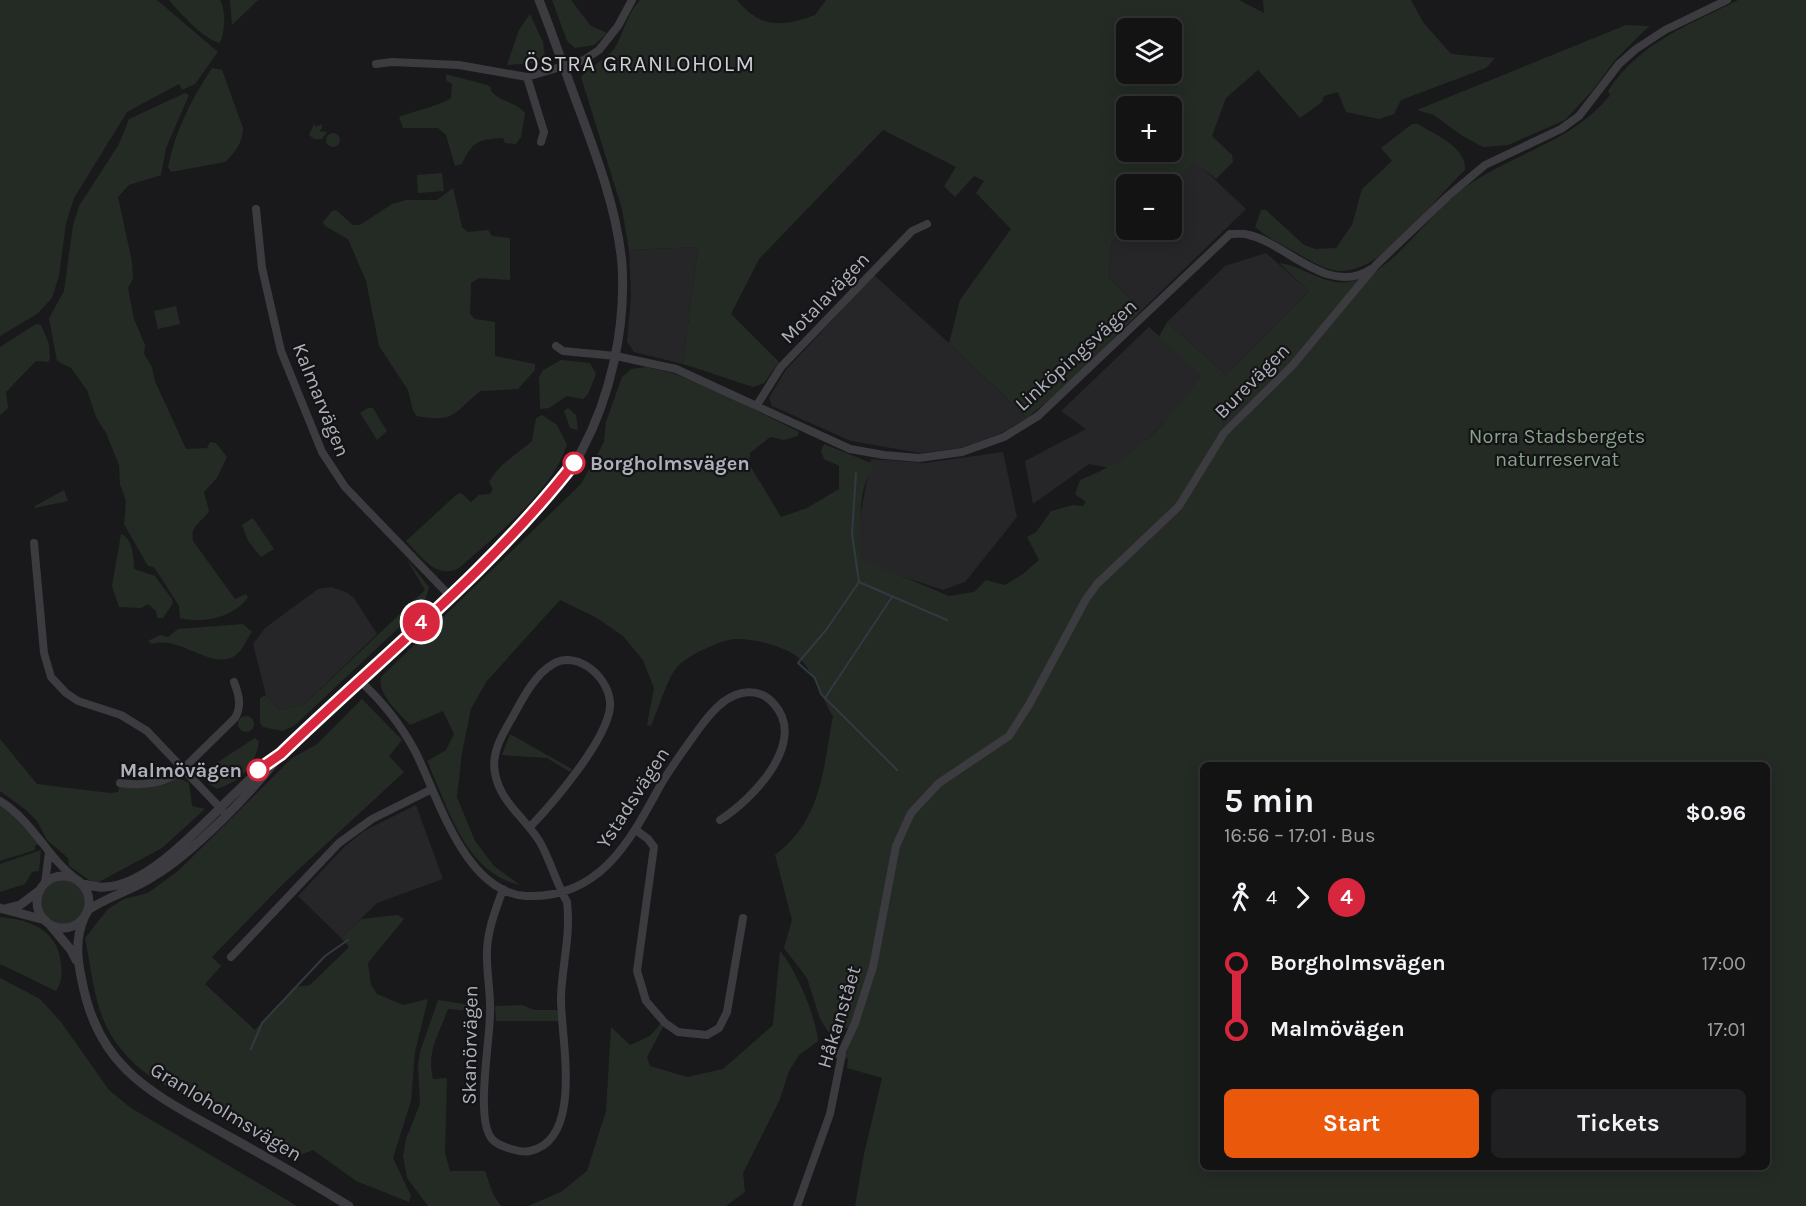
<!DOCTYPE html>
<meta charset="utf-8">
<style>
body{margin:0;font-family:Karla,sans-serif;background:#202022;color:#f1f3f6;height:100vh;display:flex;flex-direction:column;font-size:22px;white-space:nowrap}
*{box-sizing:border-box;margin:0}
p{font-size:20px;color:#9d9ea0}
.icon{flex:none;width:33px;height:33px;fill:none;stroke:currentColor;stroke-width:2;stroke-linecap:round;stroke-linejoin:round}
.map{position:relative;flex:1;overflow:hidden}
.side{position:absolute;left:1200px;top:762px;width:570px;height:408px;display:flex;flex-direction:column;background:#131314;border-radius:9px;box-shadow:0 3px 15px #0003,0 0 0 2px #323234}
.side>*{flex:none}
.badge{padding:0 12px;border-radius:20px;font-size:21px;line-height:39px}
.controls{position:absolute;left:1116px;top:18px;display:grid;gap:12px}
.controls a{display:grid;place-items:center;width:66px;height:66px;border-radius:9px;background:#131314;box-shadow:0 3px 15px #0003,0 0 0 2px #323234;font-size:30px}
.map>.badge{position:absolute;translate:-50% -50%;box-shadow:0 0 0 3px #fff}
.legs{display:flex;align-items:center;gap:9px;height:66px;padding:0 24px;font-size:20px}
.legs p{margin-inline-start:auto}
.summary{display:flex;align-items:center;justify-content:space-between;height:102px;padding:0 24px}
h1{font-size:33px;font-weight:700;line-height:45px}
.cta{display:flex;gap:12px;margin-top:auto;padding:12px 24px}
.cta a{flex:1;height:69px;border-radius:9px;background:#ea580c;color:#fff;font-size:24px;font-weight:700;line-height:69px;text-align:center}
.cta a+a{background:#202022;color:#f1f3f6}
ul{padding:0 24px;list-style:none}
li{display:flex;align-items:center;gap:21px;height:66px;font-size:22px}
li i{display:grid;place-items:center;width:9px;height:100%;margin:0 8px;background:currentColor}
li i::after{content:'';width:15px;height:15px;margin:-8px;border:4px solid;border-radius:50%;background:#131314}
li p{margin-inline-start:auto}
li:first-child i{background:linear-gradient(#0000 50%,currentColor 0)}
li:last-child i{background:linear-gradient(currentColor 50%,#0000 0)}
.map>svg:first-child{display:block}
.built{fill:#262528}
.green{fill:#242b25;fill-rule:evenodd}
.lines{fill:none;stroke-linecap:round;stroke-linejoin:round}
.stream{stroke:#333940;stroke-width:2}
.minor{stroke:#3b3b40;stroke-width:8}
.tertiary{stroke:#3b3b40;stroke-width:9}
.line-1-casing{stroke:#fff;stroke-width:14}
.line-1{stroke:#d7263d;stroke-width:9}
.stop-1-dot{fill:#fff;stroke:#d7263d;stroke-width:3}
.labels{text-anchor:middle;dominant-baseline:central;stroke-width:4.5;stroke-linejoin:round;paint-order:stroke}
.street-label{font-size:20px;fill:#adb0b9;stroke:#141416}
.park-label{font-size:20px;fill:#87a18a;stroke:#141416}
.stop-label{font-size:20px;font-weight:bold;fill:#adb0b9;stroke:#141416;text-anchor:start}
.quarter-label{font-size:22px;letter-spacing:1.5px;fill:#ced0d6;stroke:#141416}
</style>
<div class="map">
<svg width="1806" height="1206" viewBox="0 0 1806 1206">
<rect width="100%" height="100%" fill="#19191b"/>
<path class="built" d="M1195,161L1246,209L1142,310L1108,277L1112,242L1126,228L1172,230V185Z
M698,247L683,364L634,352L627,342L631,296L629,250Z
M1266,253L1309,291L1226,375L1167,322L1225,266Z
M874,275L949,343L1027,418L1000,434L960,448L920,453L851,441L772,406L769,398L785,371Z
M1149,327L1202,374L1174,412L1141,446L1110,468L1089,464L1033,504L1025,461L1086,429L1061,411Z
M1003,452L1017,517L965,582L943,590L859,562L857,533L871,459L925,463Z
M331,587L348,593L354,598L377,634L305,704L280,710L266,695L253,644L265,628L318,589Z
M416,805L443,879L377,903L341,938L298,896L344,847L364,831Z"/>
<path class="green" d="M0,0H157L218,52L195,84L182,90L179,84L127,112L74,198L66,223L59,276L52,298L37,314L0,336Z
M169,0H220C226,11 225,32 220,43C204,40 179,12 169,0Z
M230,0H258L232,25Z
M552,0H571L591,26L607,33L594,45L575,48L567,41Z
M640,0H737C761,29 782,27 815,15L826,0H1239L1264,13L1263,0H1411L1423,22L1451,54L1495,58L1486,68L1401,100L1394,114L1379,119L1346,112L1338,92L1324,96L1322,102L1300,118L1258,70L1226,98L1212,136L1232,155L1233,162L1216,179L1195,162L1172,185L1126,184V228L1112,242L1108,277L1142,310L1066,386L1027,418L949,343L960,300L1011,229L976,193L984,181L974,176L955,197L944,186L956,167L883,130L759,259L731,314L779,362L764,383L753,387L683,364L698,247L629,250L622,209L581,77C591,65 609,58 616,46C624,31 627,14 640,0ZM1126,28H1172V74H1126ZM1126,106H1172V152H1126Z
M1738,0H1806V1206H855L864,1154L882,1078L847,1068L848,1059L845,1058L854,1030L842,1027L831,1036L820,1019L807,978L784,948L792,920L775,855C822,820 823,769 833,716C824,702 811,669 801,660C788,647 754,638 735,639C721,640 686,656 677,667C668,677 657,712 651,726L647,725L654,688L643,660L623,636L597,618L560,600L486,682L471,709L462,753L457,797L475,841L494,866L520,885C465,873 448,807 427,761L446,750L454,734L443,711L410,725C399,712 377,695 381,677L581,484L604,442L606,422L622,377L631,369L647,367L675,374L713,389L799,432L797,436L784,440L770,437L750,453L749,464L781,517L807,508L839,489V466L824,459L821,451L824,444L876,465C856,483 860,534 861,559L949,596L974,592L986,580L1005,585L1023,574L1039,560L1027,537L1036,532L1051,511L1073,505L1083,506L1086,502L1075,494L1080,480C1140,456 1164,426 1201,375L1159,337L1167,322L1226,375L1309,291L1279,263C1306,266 1327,290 1357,280C1395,268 1425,219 1456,194C1506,154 1571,145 1610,95L1608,91C1641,41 1686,27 1738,0ZM1203,765H1767V1167H1203Z
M530,14L543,42L545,56L534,63L507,65L519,30Z
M1626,25L1649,26L1615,60L1592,91L1565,120L1508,145L1483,147L1461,135L1434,115L1417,110Z
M212,68L222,70L243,128C243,142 235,153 225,162L171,172L168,167C175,131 192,98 212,68Z
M446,74C452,76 485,84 487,85C494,89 488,87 493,93C501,102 516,102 525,113L521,137L516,144L505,143L503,138C478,139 472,142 462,164L455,166L446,135L438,128H403L399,117C414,111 442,105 451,98L452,84L446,80Z
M185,93L189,95L166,148L161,175L129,185L118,197L132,262L133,279L128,288L134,319L145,345L144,354L152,367L155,381L186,449L207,448L210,442L216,443L227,457L217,478L204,492L209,511C202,523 190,524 193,541L235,599L246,594L248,597C235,617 203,624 180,618L179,606L154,567L148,566L124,524L126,501L120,484L119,465L106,433L96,417L87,390L71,368L57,361L49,318L64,291L73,225L79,206L119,144L129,119Z
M314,124L316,127L322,124V128L319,131L327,132L322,139H314L309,135Z
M1412,124H1418C1435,135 1467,147 1465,170C1434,198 1384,273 1339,271C1324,270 1311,261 1297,253C1283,245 1267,238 1255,227L1261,210H1266L1304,245L1315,249L1336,248L1352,225L1362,189L1392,161L1381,148Z
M326 140a7 7 0 1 1 14 0a7 7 0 1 1-14 0Z
M442,173L444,191L418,193L417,175Z
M453,188L462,227L468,232L488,230L492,236L510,238V280L479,278L471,283L470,314L475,319L495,322V356L535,364V370L518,389L480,391C454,413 454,423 417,416L413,411L408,390L379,346L366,281L348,239L325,226L323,222L332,211L336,210L353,225H360L392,204L406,200H437Z
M176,306L180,324L158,329L154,311Z
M36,324L41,325L49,344L50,359L48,362L36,361L6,392L8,408L0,415V347Z
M561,360L590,363L596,374L588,394L583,399L567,396L549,408L540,409L539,378L542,371Z
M368,408H373L387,431L377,440L360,413Z
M568,408L576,415L578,430L570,428L564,411Z
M542,415L557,425L567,445C551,493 495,536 459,568C436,580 421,556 406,541L456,495L461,493L471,502L479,495L490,494L493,489L489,482C500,463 516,455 532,441L536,418Z
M64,490L68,501L35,508V506Z
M253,518L274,549L261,557L248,541L242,525Z
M121,534C133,539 134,557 134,569L155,576L172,599L173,603L163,618H157L156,611L148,604L141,608L119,607L112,586Z
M406,558L429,587L424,604L294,726L282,731L263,727L260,723V698L266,695L280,710L305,704L425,590Z
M243,624L252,632C247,638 243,650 236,655C212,672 181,635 152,644L148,641L160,635L168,637L178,629Z
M362,699L402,740L389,756L404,772L284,883L212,957L221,966L205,984L255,1030L295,987L310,985L349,947L341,938L361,919L398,915L404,919L368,963L371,985L377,994L403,1005L428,999L415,1052L411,1101L393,1158L411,1196L409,1202L356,1181L313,1150L293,1158L285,1154L151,1077C96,1036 97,1001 85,938L108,909L124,899L148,893L178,871L292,758L316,745Z
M238 724a8 8 0 1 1 16 0a8 8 0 1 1-16 0Z
M510,734L572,769L570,772L547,758L502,755Z
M255,738L259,742C255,766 241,781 217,789L209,784L204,775L212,766Z
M0,739L37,784L110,793L118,792L120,783L142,784L174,776L189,783L192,806L205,809L162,848L95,884L69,866L68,858L47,840L37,821L26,810L0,791Z
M0,805L19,819L40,845H35V850L0,861Z
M41,850L39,871L32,872L25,884L0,892V864Z
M41 902a22 22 0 1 1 44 0a22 22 0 1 1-44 0Z
M0,917C31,920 58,930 61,964C62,976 62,981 56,991L0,964Z
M780,951C796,969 816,1017 818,1041L799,1055L789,1071L780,1099L743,1173L745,1192L726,1206H528L561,1192L587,1171L606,1111L611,1027L630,1045L650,1036L662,1022L664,1025L647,1057L650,1066L687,1077L723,1069L773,1025Z
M0,978L40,999L61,1022L109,1090L131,1108L297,1206H0Z
M438,1000L483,1007L484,1012L448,1009C439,1034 426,1052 433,1079L447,1078L445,1153L450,1171H485L493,1194L501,1206H428L407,1178L403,1156L406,1139L420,1104L418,1065L420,1052Z
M522,1005L534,1010H557L559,1021H496L495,1006Z"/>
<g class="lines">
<path class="stream" d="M856,473L852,534L859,582L947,620
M859,582L826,630L798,663L815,678L821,694L897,770
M825,698L892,597
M251,1049L262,1023L325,956L348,940"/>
<path class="minor" d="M376,64L392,62L459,65L527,77L584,60L599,50L618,26L632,0
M527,77L544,132L541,142
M256,209L262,268L281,351L322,452L345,487L449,595
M556,346L563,351L616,356L676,369L850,449L884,455L919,458L962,452L1004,437L1038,416L1230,234C1236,234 1243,233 1249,235C1287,244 1329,297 1371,269
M757,405L781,367L912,231L927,224
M34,543L44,653L51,677L66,693L78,701L121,715L147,731L226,814
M359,680C381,700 401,725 415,751C438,796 464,892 526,896C599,899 629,843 660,786C671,767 685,748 698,730C709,715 723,697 742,693C754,691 766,694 774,704C808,742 753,799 720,820
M120,783C143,786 164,784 183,769L235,718C242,706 239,695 234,682
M0,801C33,821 46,856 76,879
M636,830L648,839L654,847L637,971L646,1001L665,1023L678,1032L707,1035L719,1028L727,1012L743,918
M45,883L49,852
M503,889C496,909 488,928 487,950C486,971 491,992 490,1014C490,1041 475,1120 492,1139C499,1147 521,1153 530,1151C585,1139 560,1035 561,997C562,965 571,935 567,902C557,884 551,863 541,844C527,819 500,803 495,773C491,753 502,735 512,718C522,700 534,675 553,664C579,649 612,680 610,707C607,740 553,803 530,827
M231,957L339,843L372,819L432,789
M840,1056L855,1023L873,967L896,846L911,813L939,783L1009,736L1030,703L1086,599L1097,584L1179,506L1224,433L1292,366L1376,265L1448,196L1485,165L1561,129L1579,116L1619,64L1636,49L1665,30L1727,0
M797,1206L830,1114L842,1054"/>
<path class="tertiary" d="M37 902a26 26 0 1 1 52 0a26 26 0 1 1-52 0Z
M82,884C90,885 98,888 105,887C161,885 228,791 274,759
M0,908L45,920
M8,908L20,905L40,890
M88,910C109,896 133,890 154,876C194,852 252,792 281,754C349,688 420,624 488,557C520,526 559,492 581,452C611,396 626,327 622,264C617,210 597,157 578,106C565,71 553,35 539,0
M84,918C75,939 77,959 82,981C99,1072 156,1095 230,1137C270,1159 310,1182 349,1206
M51,926L71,950L76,960"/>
</g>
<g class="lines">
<g class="line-1-casing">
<path id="line-1" d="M258,770L281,754C378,660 491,570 574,463"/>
</g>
<use href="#line-1" class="line-1"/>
</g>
<g class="stop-1-dot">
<circle cx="574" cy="463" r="10"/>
<circle cx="258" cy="770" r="10"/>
</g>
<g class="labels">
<g class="street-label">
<text transform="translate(825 298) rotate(-46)">Motalavägen</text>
<text transform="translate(1076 355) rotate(-42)">Linköpingsvägen</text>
<text transform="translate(1252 381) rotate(-45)">Burevägen</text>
<text transform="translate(321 400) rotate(68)">Kalmarvägen</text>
<text transform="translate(633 798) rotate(-57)">Ystadsvägen</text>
<text transform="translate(839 1017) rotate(-73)">Håkanstået</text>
<text transform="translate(470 1045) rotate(-89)">Skanörvägen</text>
<text transform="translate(226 1112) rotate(31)">Granloholmsvägen</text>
</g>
<g class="park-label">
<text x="1557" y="436">Norra Stadsbergets<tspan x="1557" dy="23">naturreservat</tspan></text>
</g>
<g class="stop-label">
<text x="590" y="463">Borgholmsvägen</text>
<text x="242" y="770" text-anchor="end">Malmövägen</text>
</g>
<g class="quarter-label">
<text x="640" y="64">ÖSTRA GRANLOHOLM</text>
</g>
</g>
</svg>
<div class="controls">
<a><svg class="icon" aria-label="layers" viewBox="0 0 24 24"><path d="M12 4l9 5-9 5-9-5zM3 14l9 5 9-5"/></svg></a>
<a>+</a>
<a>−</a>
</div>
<b class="badge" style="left:421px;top:622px;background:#d7263d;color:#fff">4</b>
<section class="side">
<div class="summary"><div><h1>5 min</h1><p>16:56 – 17:01 · Bus</p></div><b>$0.96</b></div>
<div class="legs"><svg class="icon" aria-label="walk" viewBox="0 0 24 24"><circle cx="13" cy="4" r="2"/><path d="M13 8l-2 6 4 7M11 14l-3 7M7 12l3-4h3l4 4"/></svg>4<svg class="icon" aria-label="forward" viewBox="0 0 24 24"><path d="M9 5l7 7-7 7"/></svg><b class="badge" style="background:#d7263d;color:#fff">4</b></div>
<ul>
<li><i style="color:#d7263d"></i><b>Borgholmsvägen</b><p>17:00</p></li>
<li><i style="color:#d7263d"></i><b>Malmövägen</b><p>17:01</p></li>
</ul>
<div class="cta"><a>Start</a><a>Tickets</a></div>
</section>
</div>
